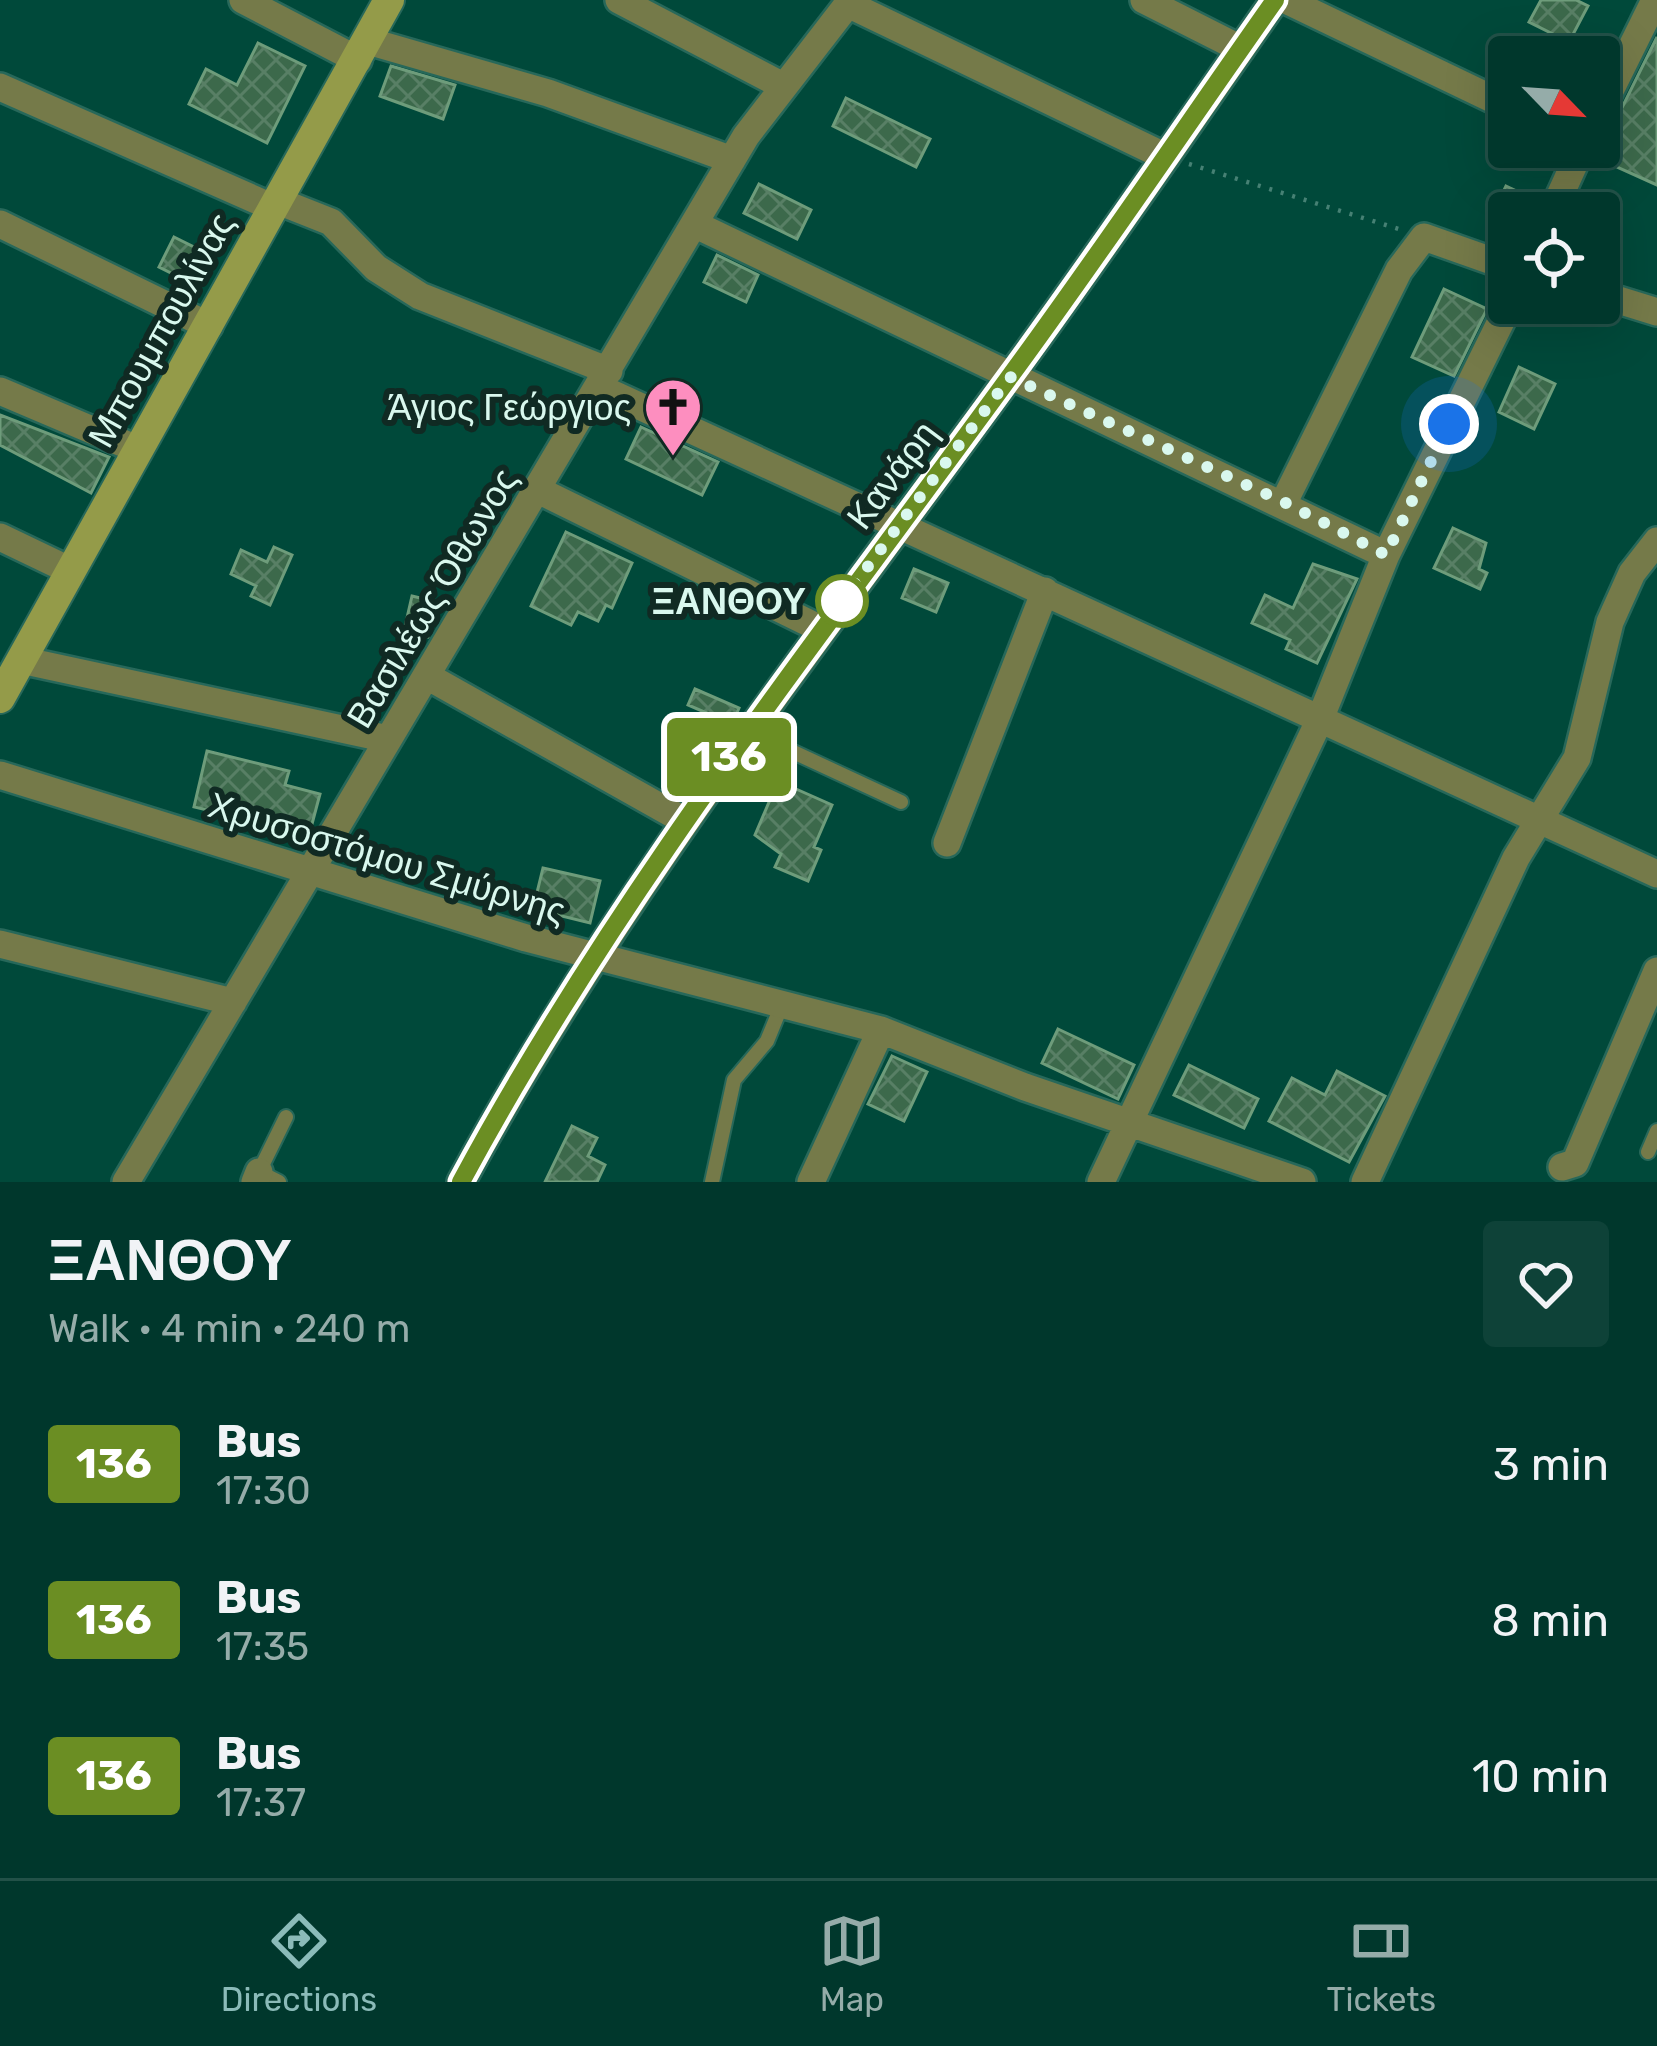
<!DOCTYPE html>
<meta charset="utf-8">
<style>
body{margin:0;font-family:Rubik,sans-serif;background:#0e4238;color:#f1f3f6;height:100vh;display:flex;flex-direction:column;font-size:45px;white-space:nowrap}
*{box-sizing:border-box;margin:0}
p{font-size:39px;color:#95aca9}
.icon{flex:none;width:66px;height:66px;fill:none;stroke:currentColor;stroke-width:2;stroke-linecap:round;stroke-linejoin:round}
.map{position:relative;height:1182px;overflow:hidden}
.details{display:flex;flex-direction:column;background:#00372c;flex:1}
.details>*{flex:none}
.badge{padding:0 24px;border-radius:9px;font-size:42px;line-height:78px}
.needle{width:78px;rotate:115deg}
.tools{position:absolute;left:1488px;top:36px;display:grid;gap:24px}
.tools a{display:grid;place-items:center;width:132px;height:132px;border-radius:12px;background:#00372c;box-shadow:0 12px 48px #0002,0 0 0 3px #225148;font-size:60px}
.you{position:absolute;width:60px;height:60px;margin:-30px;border:9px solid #fff;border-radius:50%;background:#1a73e8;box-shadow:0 0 0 18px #1a73e833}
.map>.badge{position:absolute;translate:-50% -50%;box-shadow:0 0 0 6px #fff}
.round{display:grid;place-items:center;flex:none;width:126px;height:126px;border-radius:12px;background:#0e4238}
.headline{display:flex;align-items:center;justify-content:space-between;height:204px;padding:0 48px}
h1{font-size:57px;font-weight:700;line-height:90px}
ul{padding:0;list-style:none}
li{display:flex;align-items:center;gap:36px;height:156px;padding:0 48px}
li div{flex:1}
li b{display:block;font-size:45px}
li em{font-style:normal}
li .badge{min-width:132px;font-weight:700;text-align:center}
.tabs{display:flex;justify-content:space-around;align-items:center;height:168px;border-top:3px solid #225148;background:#00372c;font-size:33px;color:#95aca9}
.tabs a{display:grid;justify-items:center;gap:6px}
.tabs .active{color:#8bbbb9}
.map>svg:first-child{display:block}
.building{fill:url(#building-cross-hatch);stroke:#6e9c7b;stroke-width:3}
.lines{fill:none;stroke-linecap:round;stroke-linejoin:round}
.lane-casing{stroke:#27685a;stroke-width:18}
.street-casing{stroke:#27685a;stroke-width:32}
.secondary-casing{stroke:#27685a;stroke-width:34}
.path{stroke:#468174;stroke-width:4.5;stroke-dasharray:3 9;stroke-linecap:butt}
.lane{stroke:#757a49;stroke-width:14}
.street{stroke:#757a49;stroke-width:27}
.secondary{stroke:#949b49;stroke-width:30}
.line-casing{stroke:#fff;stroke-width:27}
.line{stroke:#6b8e23;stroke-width:18}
.walk{stroke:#d9f8ee;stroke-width:12;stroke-dasharray:0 21.6}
.stop-dot{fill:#fff;stroke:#6b8e23;stroke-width:6}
.labels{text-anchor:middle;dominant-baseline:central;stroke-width:12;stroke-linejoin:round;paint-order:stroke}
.street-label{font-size:36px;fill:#d9f8ee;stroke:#102a23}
.poi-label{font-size:36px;fill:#d9f8ee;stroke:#102a23;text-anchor:end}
.stop-label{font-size:36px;font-weight:bold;fill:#d9f8ee;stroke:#102a23;text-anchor:end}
</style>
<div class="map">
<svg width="1657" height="1182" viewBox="0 0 1657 1182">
<defs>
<pattern id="building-cross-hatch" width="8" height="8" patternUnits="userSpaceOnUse" patternTransform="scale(3)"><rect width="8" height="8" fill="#3c694b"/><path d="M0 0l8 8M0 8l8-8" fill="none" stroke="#587f65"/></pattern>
</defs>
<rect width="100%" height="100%" fill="#00493a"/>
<path class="building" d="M1541,0H1576L1588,6L1569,42L1529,22Z
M1657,37V185L1597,158Z
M258,43L305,66L267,143L189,104L206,69L237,85Z
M391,66L455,85L443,119L380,96Z
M846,98L930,139L916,167L833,126Z
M759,184L811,210L797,239L744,213Z
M1506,186L1538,201L1534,213H1493Z
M174,237L210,255L195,285L159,267Z
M717,255L758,275L746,302L704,282Z
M1444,289L1487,309L1454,376L1412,357Z
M1519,367L1555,384L1534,429L1499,412Z
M0,415L109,457L91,493L0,445Z
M641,427L718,462L702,495L626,459Z
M1453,528L1486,543L1479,569L1487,573L1480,589L1434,568Z
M566,532L632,563L612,608L606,605L598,621L578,612L571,625L531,606Z
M274,547L292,555L270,605L251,596L256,586L231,574L241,550L267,562Z
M1313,564L1357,579L1317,663L1286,649L1290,640L1252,623L1265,595L1293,608Z
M914,569L948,583L936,612L902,598Z
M412,596L441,603L428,637L404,631Z
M695,689L739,708L732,724L688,705Z
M207,751L289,771L285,785L320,794L308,839L253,828L254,821L194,807Z
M778,781L832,805L814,847L821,850L808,881L775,867L781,854L755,835Z
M543,868L600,881L590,923L533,909Z
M1058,1029L1134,1065L1118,1099L1042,1063Z
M892,1056L927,1072L904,1121L868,1104Z
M1189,1065L1258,1099L1244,1128L1174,1095Z
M1337,1071L1385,1096L1349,1162L1269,1121L1292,1078L1325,1095Z
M572,1126L597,1138L588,1156L605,1165L597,1182H545Z"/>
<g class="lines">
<g class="lane-casing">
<path id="lane" d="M748,731L901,802
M1648,1152L1657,1131
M279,1182L259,1172L286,1117
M712,1182L734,1080L767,1041L783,1002"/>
</g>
<g class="street-casing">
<path id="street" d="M243,0L358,60
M619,0L783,86
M1144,0L1241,49
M1286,0L1509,107
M848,4L1166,157
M368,41L548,93L732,160
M0,87L274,208
M1599,113L1655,0
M278,201L331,222L376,268L420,296L609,371
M1552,213L1582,147
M0,224L209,326
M694,224L1386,555
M1599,294L1657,312
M600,388L1657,874
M0,391L139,450
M540,491L821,629
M1284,502L1399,270L1424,237L1509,267
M0,537L71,571
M21,660L388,739
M427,676L685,821
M0,775L526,938L881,1030L1025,1087L1302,1182
M947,843L1045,591
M0,944L233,1002
M1562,1167L1575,1163L1657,971
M126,1182L746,136L851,0
M255,1182L259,1172
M461,1182C616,896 817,641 1008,379C1100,254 1187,126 1275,0
M811,1182L881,1030
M1101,1182L1320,719L1386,555L1510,303
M1365,1182L1516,858L1577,758L1610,622L1632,573L1657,541"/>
</g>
<g class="secondary-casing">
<path id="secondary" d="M0,698L389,0"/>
</g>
<path class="path" d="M1189,164L1402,230"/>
<use href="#lane" class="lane"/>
<use href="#street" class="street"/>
<use href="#secondary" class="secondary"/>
</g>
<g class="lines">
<g class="line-casing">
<path id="line" d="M461,1182C615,895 817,641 1008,379C1100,254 1186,126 1275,0"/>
</g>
<use href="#line" class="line"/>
<path class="walk" d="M842,601L1010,377L1284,502L1386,555L1449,424"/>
</g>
<defs>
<g id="church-pin" transform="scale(3)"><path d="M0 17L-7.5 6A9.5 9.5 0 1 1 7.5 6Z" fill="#fd8ebf" stroke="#102a23"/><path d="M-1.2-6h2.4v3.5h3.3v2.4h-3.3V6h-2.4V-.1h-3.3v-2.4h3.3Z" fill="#111"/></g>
</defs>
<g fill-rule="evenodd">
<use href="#church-pin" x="673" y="407"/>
</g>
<circle class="stop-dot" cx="842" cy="601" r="24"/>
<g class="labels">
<g class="street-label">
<text transform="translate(161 330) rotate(-61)">Μπουμπουλίνας</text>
<text transform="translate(892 475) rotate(-53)">Κανάρη</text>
<text transform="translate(432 598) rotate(-59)">Βασιλέως Όθωνος</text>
<text transform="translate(387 858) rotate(17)">Χρυσοστόμου Σμύρνης</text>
</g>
<g class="poi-label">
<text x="631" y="407">Άγιος Γεώργιος</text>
</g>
<g class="stop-label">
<text x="806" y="601">ΞΑΝΘΟΥ</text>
</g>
</g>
</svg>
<div class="tools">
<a><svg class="needle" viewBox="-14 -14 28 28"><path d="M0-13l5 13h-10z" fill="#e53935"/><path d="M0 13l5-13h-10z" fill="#95aca9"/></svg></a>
<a><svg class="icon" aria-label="locate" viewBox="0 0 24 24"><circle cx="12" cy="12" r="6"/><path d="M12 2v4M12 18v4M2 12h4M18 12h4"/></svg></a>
</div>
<div class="you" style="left:1449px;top:424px"></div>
<b class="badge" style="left:729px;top:757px;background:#6b8e23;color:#fff">136</b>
</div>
<section class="details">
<div class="headline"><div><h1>ΞΑΝΘΟΥ</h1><p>Walk · 4 min · 240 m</p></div><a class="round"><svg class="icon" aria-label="heart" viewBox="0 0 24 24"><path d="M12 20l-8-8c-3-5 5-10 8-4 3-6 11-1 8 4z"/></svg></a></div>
<ul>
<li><span class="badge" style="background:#6b8e23;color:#fff">136</span><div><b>Bus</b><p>17:30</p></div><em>3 min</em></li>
<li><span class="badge" style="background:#6b8e23;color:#fff">136</span><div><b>Bus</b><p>17:35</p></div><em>8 min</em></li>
<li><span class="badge" style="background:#6b8e23;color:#fff">136</span><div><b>Bus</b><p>17:37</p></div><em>10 min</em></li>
</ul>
</section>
<nav class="tabs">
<a class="active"><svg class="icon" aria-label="directions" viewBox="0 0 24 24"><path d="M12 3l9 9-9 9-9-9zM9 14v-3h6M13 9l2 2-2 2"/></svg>Directions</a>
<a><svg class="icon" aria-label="map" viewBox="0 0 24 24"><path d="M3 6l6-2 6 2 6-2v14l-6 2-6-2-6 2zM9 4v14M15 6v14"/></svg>Map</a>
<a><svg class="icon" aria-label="tickets" viewBox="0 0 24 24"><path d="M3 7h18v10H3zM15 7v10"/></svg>Tickets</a>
</nav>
